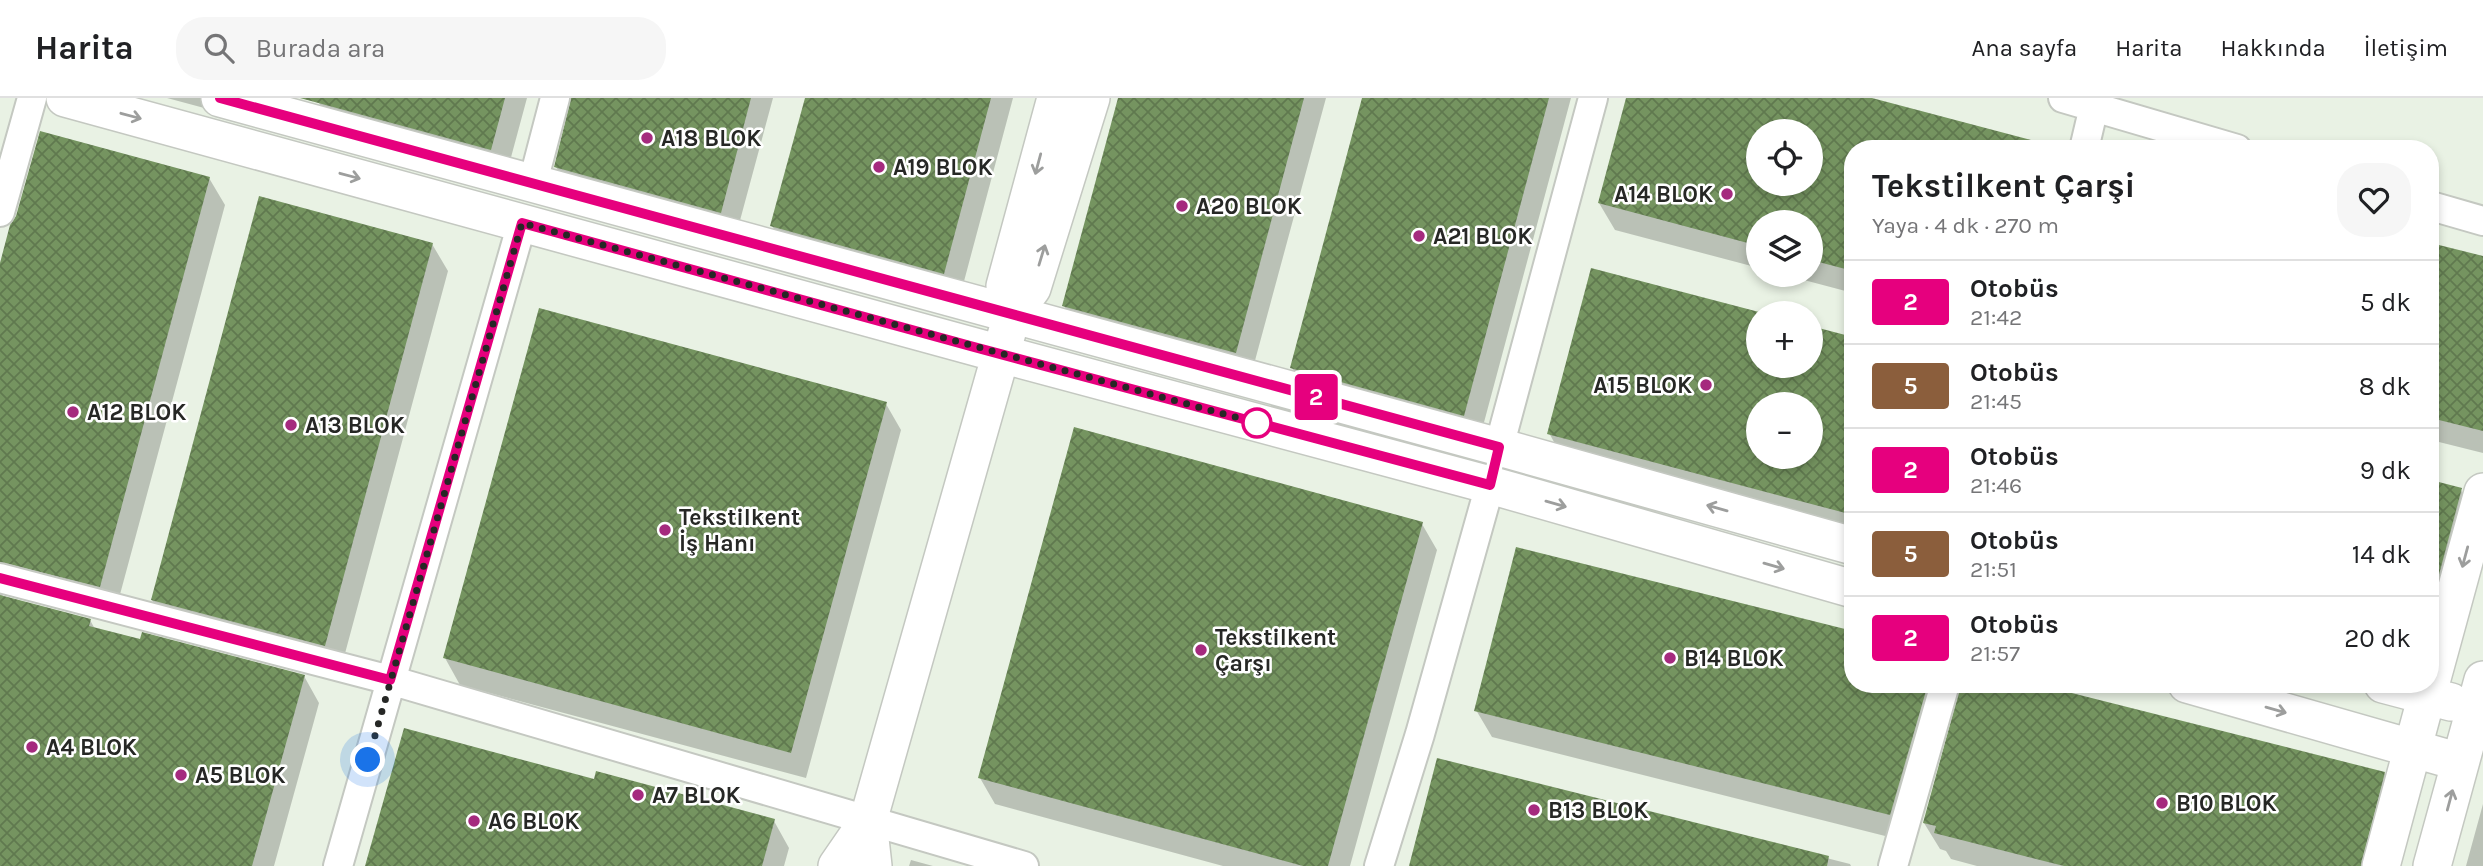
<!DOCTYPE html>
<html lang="tr">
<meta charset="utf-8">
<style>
body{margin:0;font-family:Karla,sans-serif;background:#f6f6f6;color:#202124;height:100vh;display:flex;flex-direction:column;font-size:26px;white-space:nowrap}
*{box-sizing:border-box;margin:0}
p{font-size:23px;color:#757577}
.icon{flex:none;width:38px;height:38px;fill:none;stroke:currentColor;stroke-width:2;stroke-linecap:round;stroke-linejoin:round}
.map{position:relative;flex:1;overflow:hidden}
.sheet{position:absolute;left:1844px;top:42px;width:595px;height:553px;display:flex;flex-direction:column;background:#fff;border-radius:28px;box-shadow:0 4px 10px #0003}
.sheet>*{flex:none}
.badge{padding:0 14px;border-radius:5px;font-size:24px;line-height:46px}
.tools{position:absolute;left:1746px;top:21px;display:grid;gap:14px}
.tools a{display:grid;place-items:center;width:77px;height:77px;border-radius:50%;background:#fff;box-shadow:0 4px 10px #0003;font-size:35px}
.you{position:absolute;width:35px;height:35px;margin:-18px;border:5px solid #fff;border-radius:50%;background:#1a73e8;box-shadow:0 0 0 10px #1a73e833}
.map>.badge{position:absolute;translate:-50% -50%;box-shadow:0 0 0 4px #fff}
.round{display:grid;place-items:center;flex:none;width:74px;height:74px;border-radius:28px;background:#f6f6f6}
.summary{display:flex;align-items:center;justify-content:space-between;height:119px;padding:0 28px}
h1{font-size:33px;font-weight:700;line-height:52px}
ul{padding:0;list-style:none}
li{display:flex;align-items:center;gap:21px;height:84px;padding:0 28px;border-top:2px solid #e0e0e0}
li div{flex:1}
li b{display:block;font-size:26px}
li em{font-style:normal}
li .badge{min-width:77px;font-weight:700;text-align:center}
header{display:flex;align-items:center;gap:42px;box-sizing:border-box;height:98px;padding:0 35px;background:#fff;border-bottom:2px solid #e0e0e0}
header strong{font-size:33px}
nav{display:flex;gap:38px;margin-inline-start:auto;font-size:24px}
.search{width:490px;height:63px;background:#f6f6f6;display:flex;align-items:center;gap:18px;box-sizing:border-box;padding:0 24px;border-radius:28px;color:#757577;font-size:26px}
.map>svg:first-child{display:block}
.built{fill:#e9f2e4;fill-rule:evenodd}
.shadow{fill:#0003;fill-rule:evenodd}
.building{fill:url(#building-cross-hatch);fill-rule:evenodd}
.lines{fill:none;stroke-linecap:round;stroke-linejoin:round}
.minor-casing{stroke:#c4c8c1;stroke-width:32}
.tertiary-casing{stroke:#c4c8c1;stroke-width:40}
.minor{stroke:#fff;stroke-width:28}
.tertiary{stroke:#fff;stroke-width:37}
.oneway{stroke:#9d9e9d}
.line-casing{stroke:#fff;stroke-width:16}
.line{stroke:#e6007e;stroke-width:10}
.walk{stroke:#262725;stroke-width:7;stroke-dasharray:0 12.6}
.poi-dot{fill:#a52a7e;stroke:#fff;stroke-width:2.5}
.stop-dot{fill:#fff;stroke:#e6007e;stroke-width:3.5}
.labels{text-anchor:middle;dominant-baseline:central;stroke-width:5;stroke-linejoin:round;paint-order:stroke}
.poi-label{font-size:23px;font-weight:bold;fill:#262725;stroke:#fff;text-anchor:start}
</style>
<header>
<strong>Harita</strong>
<div class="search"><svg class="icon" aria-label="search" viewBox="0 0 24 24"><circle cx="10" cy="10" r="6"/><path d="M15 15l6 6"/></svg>Burada ara</div>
<nav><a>Ana sayfa</a><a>Harita</a><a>Hakkında</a><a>İletişim</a></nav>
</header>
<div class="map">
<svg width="2483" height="768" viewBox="0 0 2483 768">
<defs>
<pattern id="building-cross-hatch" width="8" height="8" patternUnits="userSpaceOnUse" patternTransform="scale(1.75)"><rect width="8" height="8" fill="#759460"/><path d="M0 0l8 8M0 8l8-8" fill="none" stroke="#60794f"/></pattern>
</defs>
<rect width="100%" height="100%" fill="#f7fcf4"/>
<path class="built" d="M0,0H2483V768H0ZM1759,33H1811V86H1759ZM1853,51H2431V586H1853ZM1759,124H1811V177H1759ZM1759,215H1811V268H1759ZM1759,306H1811V359H1759Z"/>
<path class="shadow" d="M167,0H283L219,14Z
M321,0H527L506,78L335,31L319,5Z
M573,0H773L735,141L571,96L556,69Z
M806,0H1013L959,202L787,155L772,128Z
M1119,0H1326L1250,281L1079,234L1064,208Z
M1364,0H1571L1479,343L1307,297L1292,270Z
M1628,0H1865L2058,51H1853V195L1785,177H1811V124H1759V170L1615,132L1599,105ZM1759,33H1811V86H1759Z
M209,80L225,107L115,515L11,490L1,499L90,522L95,531L304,578L319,605L274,768H0V171Z
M432,146L448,173L340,574L168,529L152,502Z
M2431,146L2483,160V355L2431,342Z
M1811,229L1853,240V439L1564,362L1549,335L1759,268H1811ZM1759,306H1811V359H1759Z
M886,306L901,332L806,680L460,587L445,560Z
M2431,384L2461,392L2476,418L2431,579Z
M1422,426L1437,452L1350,768H1223L995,706L980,680Z
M1517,451L1853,535V586H2028L2384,675L2399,702L2381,768H1977L1951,761L1946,753L1940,751L1924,725L1961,596L1949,600L1905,743L1492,639L1476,612Z
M1438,662L1850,766L1851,768H1411Z
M2483,706V768H2466Z
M774,723L789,750L784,768H367Z
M911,762L933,768H909Z"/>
<path class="building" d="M300,0H505L491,52Z
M571,0H751L721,115L554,69Z
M805,0H991L944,176L770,128Z
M1118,0H1304L1236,255L1062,208Z
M1362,0H1549L1464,318L1290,270Z
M1626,0H1872L2031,42L2030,51H1853V173L1811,162V124H1759V148L1598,105ZM1759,33H1811V86H1759Z
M40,33L210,79L100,489L0,464V165L10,127L16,118Z
M259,98L433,145L325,548L151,502Z
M2431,145L2483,158V333L2431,320Z
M1591,170L1759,214V268H1811V228L1853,239V417L1547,336ZM1759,306H1811V359H1759Z
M539,210L887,304L791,655L443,560Z
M1074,329L1423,424L1328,768H1303L978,680Z
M2431,382L2462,390L2437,484H2431Z
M1516,449L1853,533V586H1928L1890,717L1474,613Z
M0,497L91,521L89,528L140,541L142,534L305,577L252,768H0Z
M1961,586H2036L2385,674L2361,768H2064L1934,735L1936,728L1923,725Z
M404,630L594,681L596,673L775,721L762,768H365Z
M1437,660L1829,758L1827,768H1409Z"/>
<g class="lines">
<g class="minor-casing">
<path id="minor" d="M2063,0L2237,51
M2084,51L2096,0
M533,84L555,0
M2431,108L2483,123
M0,114L32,0
M1499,349L1593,0
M0,480L390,582L1024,768
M338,768L522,125
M1379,768L1420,636L1490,387
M1893,768L1945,586"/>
</g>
<g class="tertiary-casing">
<path id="tertiary" d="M65,0L1001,256L1490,387L1853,491
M220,0L1499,349L1853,448
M1012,217L1005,188L1056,0
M2431,584L2483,394
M2187,586L2460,664
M2383,586L2451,604
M868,723L873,768
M837,768L868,723L1012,217L1032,190L1091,0
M2381,768L2430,586
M2432,768L2483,582"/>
</g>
<use href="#minor" class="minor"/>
<use href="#tertiary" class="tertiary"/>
</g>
<defs><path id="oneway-shaft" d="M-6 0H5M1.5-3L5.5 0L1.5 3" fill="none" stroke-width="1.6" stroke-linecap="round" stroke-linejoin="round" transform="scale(1.75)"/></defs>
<g class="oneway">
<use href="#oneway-shaft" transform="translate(131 18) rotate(15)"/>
<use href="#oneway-shaft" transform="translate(1038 66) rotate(105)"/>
<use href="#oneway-shaft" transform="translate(350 78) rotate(15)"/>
<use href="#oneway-shaft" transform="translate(1042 157) rotate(-73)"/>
<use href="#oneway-shaft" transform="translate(1556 406) rotate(16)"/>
<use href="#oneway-shaft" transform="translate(1717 410) rotate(-164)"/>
<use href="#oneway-shaft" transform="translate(2465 459) rotate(105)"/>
<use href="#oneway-shaft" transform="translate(1774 468) rotate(16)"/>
<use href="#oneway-shaft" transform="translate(2276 612) rotate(16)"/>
<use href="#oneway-shaft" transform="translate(2450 702) rotate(-75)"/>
</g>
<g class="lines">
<g class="line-casing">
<path id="line" d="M0,480L390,582L522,125L974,249L1490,387L1499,349L220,0"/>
</g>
<use href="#line" class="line"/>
<path class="walk" d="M368,662L522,125L1257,325"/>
</g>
<g class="poi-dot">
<circle cx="647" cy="40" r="7"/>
<circle cx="879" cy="69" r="7"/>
<circle cx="1727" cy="96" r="7"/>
<circle cx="1182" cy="108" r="7"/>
<circle cx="1419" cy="138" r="7"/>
<circle cx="1706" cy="287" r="7"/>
<circle cx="73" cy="314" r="7"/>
<circle cx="291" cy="327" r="7"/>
<circle cx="665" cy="432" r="7"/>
<circle cx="1201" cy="552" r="7"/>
<circle cx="1670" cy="560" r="7"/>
<circle cx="32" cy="649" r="7"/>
<circle cx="181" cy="677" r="7"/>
<circle cx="638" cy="697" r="7"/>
<circle cx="2162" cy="705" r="7"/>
<circle cx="1534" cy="712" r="7"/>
<circle cx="474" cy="723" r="7"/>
</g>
<circle class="stop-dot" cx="1257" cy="325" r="14"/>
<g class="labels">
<g class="poi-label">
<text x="661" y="40">A18 BLOK</text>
<text x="893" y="69">A19 BLOK</text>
<text x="1713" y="96" text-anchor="end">A14 BLOK</text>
<text x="1196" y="108">A20 BLOK</text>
<text x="1433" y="138">A21 BLOK</text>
<text x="1692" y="287" text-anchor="end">A15 BLOK</text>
<text x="87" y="314">A12 BLOK</text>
<text x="305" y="327">A13 BLOK</text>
<text x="679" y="419">Tekstilkent<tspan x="679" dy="26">İş Hanı</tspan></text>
<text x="1215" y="539">Tekstilkent<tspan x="1215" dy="26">Çarşı</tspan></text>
<text x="1684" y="560">B14 BLOK</text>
<text x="46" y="649">A4 BLOK</text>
<text x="195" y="677">A5 BLOK</text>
<text x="652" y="697">A7 BLOK</text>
<text x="2176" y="705">B10 BLOK</text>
<text x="1548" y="712">B13 BLOK</text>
<text x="488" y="723">A6 BLOK</text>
</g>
</g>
</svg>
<div class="tools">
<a><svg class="icon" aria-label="locate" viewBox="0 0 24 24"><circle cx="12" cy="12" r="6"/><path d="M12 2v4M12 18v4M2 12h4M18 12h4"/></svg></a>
<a><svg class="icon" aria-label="layers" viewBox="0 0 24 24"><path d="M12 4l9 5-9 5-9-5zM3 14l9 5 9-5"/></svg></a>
<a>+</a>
<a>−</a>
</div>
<div class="you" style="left:368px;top:662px"></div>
<b class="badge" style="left:1316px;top:299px;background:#e6007e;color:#fff">2</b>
<section class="sheet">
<div class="summary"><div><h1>Tekstilkent Çarşi</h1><p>Yaya · 4 dk · 270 m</p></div><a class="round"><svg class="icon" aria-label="heart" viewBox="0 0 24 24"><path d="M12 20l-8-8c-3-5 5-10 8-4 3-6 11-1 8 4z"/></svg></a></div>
<ul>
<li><span class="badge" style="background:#e6007e;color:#fff">2</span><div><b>Otobüs</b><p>21:42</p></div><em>5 dk</em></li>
<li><span class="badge" style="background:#8b5e3c;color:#fff">5</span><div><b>Otobüs</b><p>21:45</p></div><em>8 dk</em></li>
<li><span class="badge" style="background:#e6007e;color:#fff">2</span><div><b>Otobüs</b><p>21:46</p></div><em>9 dk</em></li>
<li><span class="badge" style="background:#8b5e3c;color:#fff">5</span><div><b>Otobüs</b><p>21:51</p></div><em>14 dk</em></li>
<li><span class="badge" style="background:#e6007e;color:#fff">2</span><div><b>Otobüs</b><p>21:57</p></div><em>20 dk</em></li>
</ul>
</section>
</div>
